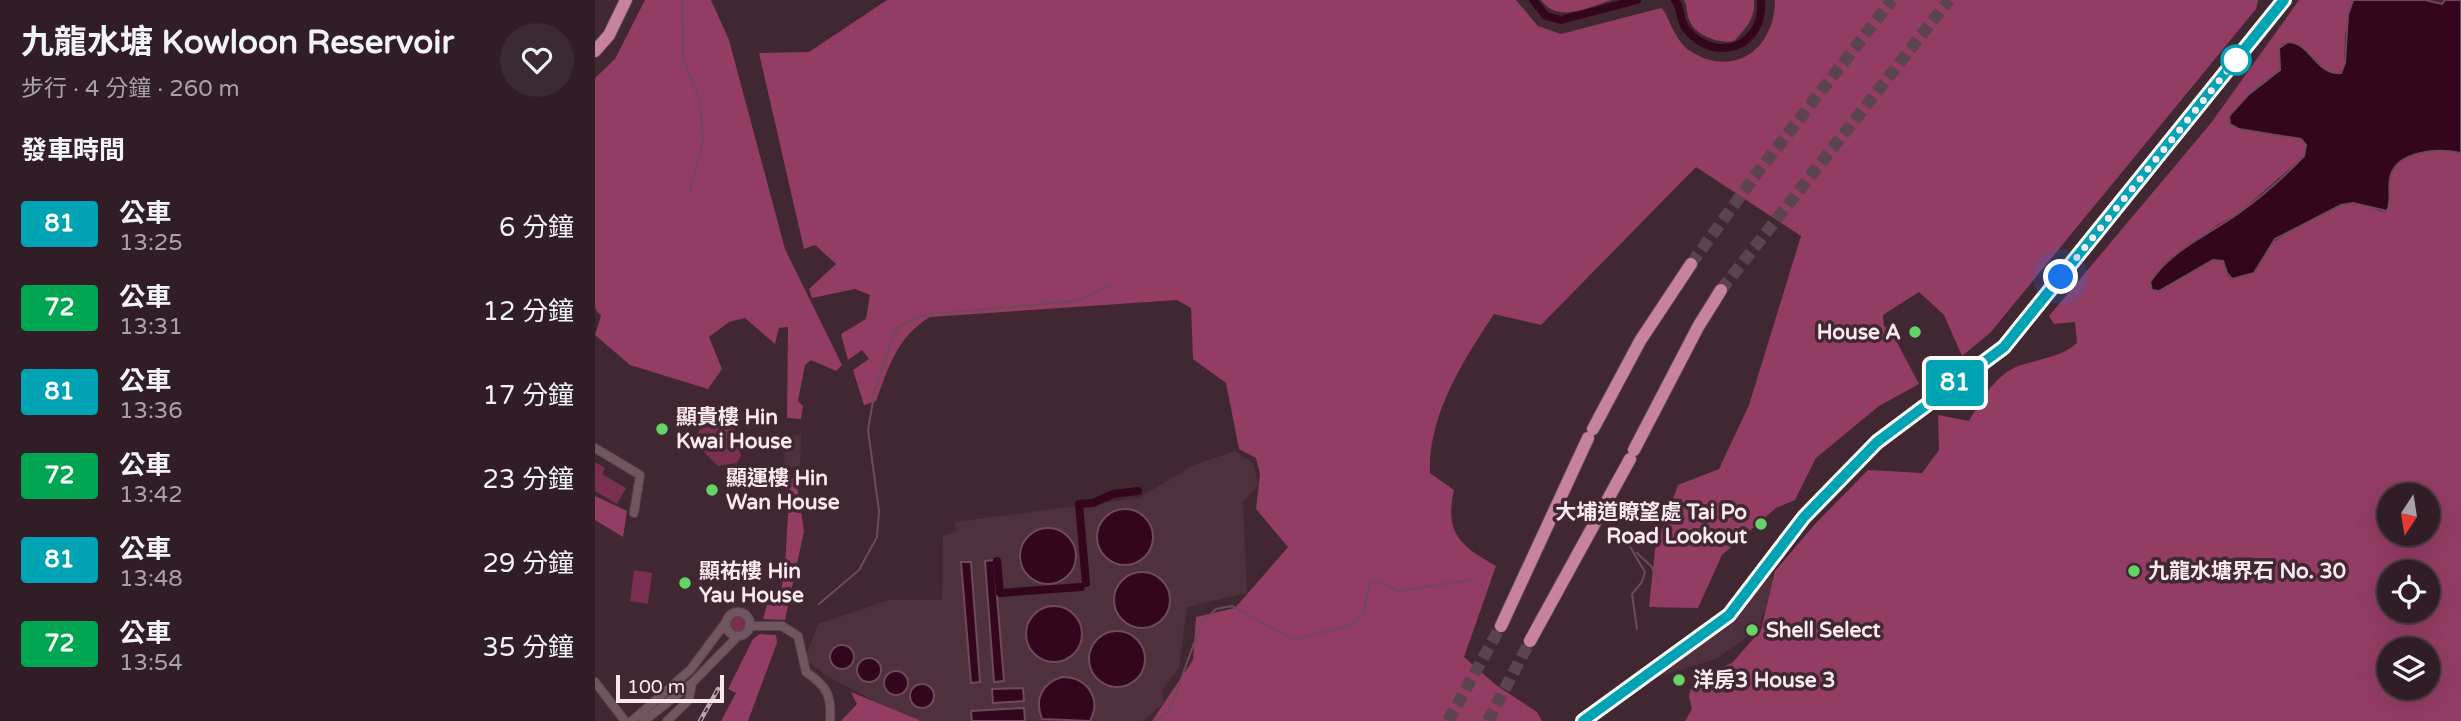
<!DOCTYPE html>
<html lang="zh-TW">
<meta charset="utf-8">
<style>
body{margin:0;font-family:"Varela Round","Noto Sans TC",sans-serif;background:#3c2a32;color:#f1f3f6;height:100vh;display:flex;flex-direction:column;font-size:26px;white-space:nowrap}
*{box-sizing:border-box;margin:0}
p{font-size:23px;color:#a8a2a7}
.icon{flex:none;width:38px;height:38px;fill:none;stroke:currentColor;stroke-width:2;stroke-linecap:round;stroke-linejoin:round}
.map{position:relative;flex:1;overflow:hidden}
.details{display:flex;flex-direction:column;background:#301d25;width:595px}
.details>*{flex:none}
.badge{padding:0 14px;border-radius:5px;font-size:24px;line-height:46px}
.needle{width:46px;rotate:192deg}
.tools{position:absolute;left:1782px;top:483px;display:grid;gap:14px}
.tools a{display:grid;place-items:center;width:63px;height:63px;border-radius:50%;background:#301d25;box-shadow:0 7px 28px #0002,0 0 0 2px #4b3b42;font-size:35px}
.scale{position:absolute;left:21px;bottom:18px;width:108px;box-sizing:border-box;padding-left:7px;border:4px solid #fae9ef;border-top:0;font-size:19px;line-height:24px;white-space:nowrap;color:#fae9ef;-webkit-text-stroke:5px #402731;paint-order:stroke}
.you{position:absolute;width:35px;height:35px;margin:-18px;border:5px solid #fff;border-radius:50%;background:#1a73e8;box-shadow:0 0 0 10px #1a73e833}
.map>.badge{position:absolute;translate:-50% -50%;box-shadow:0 0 0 4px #fff}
h2{padding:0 21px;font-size:26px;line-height:63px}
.round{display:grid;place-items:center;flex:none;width:74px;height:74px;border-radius:37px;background:#3c2a32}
.head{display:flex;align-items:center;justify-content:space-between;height:119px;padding:0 21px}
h1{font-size:33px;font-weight:700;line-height:52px}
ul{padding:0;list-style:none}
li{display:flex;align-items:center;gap:21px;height:84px;padding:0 21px}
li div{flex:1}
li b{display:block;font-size:26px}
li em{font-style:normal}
li .badge{min-width:77px;font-weight:700;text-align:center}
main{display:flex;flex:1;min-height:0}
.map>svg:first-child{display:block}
.built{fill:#4f303d}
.green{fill:#7a2f52}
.forest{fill:#933c64;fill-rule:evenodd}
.water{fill:#33061d;stroke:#6f4a5c;stroke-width:2}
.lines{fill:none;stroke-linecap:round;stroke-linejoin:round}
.stream{stroke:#6f4a5c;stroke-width:2}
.canal{stroke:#33061d;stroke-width:8}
.highway-tunnel{stroke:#5c444e;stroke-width:12;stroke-dasharray:12 6;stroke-linecap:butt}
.minor-casing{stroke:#59434c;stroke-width:10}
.major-casing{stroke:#59434c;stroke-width:12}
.highway-casing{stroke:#59434c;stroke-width:14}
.minor{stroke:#71555f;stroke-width:8}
.major{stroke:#a57085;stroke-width:10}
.highway{stroke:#c7829e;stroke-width:12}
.rail-casing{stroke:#bca8b0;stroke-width:4.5}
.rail{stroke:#402731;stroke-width:2;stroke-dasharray:5;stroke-linecap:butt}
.line-casing{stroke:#fff;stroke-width:16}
.line{stroke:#00a3b4;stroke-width:10}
.walk{stroke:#fae9ef;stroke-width:7;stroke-dasharray:0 12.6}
.stop-dot{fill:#fff;stroke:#00a3b4;stroke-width:3.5}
.poi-dot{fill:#65d467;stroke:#402731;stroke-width:2.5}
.labels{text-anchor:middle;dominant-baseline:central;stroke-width:7;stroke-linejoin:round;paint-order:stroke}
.poi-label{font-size:21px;font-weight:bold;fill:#fae9ef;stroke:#402731;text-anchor:start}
</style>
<main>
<section class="details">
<div class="head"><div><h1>九龍水塘 Kowloon Reservoir</h1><p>步行 · 4 分鐘 · 260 m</p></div><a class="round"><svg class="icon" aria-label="heart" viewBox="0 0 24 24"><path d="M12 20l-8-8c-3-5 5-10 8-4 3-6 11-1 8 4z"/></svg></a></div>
<h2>發車時間</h2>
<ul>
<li><span class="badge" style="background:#00a3b4;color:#fff">81</span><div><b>公車</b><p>13:25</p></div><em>6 分鐘</em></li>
<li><span class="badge" style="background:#00a651;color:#fff">72</span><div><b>公車</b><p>13:31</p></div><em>12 分鐘</em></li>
<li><span class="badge" style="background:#00a3b4;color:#fff">81</span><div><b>公車</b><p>13:36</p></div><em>17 分鐘</em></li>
<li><span class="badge" style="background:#00a651;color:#fff">72</span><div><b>公車</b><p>13:42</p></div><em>23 分鐘</em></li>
<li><span class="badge" style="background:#00a3b4;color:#fff">81</span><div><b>公車</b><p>13:48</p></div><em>29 分鐘</em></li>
<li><span class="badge" style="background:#00a651;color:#fff">72</span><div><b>公車</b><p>13:54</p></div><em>35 分鐘</em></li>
</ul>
</section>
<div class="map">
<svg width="1866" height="721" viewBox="0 0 1866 721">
<rect width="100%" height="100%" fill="#402731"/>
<path class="built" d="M190,434L206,435L205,468L189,467Z
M640,451L658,463L663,485L648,502L652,593L592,607L584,668L567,690L569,703L548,721H316L230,675L210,659L223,624L294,600H347L348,536L361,532L360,522L544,498L599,465Z
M1176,571L1175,578L1182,577L1185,621L1168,612L1165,628L1121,659L1062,677L1127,629Z"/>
<path class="green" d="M126,404L137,418L146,456L142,463L123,466L110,453L102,434L120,406Z
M0,462L10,468L7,474L31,488L22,504L0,491Z
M39,570L57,573L53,604L35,601Z
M133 624a10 10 0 1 1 20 0a10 10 0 1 1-20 0Z"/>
<path class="forest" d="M50,0H116L134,40L190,249L247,365L241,371L216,360L210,365L203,401L208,406L206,419L192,418L193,327L184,328L180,344L150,318L134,322L114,337L127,369L113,389L35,365L0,335L6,316L0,308V78L20,59Z
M292,0H921L943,26L966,34L1066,8C1072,10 1078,40 1095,51C1139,79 1180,49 1180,0H1663L1661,9L1395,333L1367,356L1349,315L1324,292L1288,315L1289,326L1296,331L1324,384L1284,406L1221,458L1200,500L1181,508L1127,555L1103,608L1054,607L1060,549L1083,485L1124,469L1154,405L1206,236L1101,167L946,325L899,314C868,361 833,415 835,473L859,490C849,534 866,546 901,566L869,657L901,685L942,712L947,721H557L598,660L601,617L640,608L693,547L661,509L665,474L661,458L644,449L631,383L598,359L596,308L582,300L335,317C302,337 294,366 281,401L269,405L258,370L274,359L267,350L253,360L246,334L271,319L275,295L260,289L217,298L214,289L241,264L220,245L209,249L164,53L214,52Z
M946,0H1017C994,7 963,24 946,0Z
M1089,0H1159C1161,18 1151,28 1139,41C1124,44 1102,36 1095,22C1091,14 1093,7 1089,0Z
M1704,0H1758L1750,35L1749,69L1742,74L1731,72L1700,42L1687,44L1685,70L1653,95L1644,129L1706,139L1711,145L1709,156L1643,214L1624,224L1572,262L1557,290L1564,291L1618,260L1628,261L1633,277C1663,255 1718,206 1755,204C1766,203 1777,208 1787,212L1794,207C1794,196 1792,183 1796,174C1807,149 1845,148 1866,153V721H1090L1097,709L1094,696L1098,680L1137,663L1166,630L1180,571L1220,524L1273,470L1327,473L1344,450L1343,415L1374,421C1387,399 1400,374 1426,365C1445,359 1466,357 1482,343L1480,322L1459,324L1454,316L1616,123ZM1794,495H1832V534H1794ZM1794,572H1832V611H1794ZM1794,649H1832V688H1794Z
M195,478H201L209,531L190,620L168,619L172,605H184L190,567Z
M0,496L32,511L28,537L0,520Z
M165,634L181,635L182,643L153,721H126L141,693L133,689L158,639Z
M256,692L324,720V721H246L262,704Z"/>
<path class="water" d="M1758,0H1830L1847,4L1850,0H1866V153C1844,148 1801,150 1795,178C1793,189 1797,201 1792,211L1758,203L1746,205L1680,239L1659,273L1637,279L1632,273L1628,261L1618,260L1564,291L1557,290L1555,282C1577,249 1613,235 1644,213C1666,197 1690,176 1709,156L1711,145L1706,139L1644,129L1635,124L1634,116L1653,95L1685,70L1684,48L1693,42C1716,42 1721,76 1746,73L1750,63L1753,15Z
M502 537a28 28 0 1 1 56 0a28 28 0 1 1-56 0Z
M425 556a28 28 0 1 1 56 0a28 28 0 1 1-56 0Z
M399,560L409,681L399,682L390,561Z
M366,562H376L385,682L376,683Z
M519 600a28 28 0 1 1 56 0a28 28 0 1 1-56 0Z
M431 634a28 28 0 1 1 56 0a28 28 0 1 1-56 0Z
M494 659a28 28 0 1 1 56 0a28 28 0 1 1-56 0Z
M235 657a12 12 0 1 1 24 0a12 12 0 1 1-24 0Z
M262 670a12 12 0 1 1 24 0a12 12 0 1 1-24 0Z
M289 683a12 12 0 1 1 24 0a12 12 0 1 1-24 0Z
M467,677C492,677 507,698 495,721L447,719C439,699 447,683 467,677Z
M315 696a12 12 0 1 1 24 0a12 12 0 1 1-24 0Z
M428,688L429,701L398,703L397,689Z
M429,708L430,721H377L376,711Z"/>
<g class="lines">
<path class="stream" d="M87,0L88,57L105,102L108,142L95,191
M1034,545L1050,572L1047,582L1037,594L1042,629
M1042,553L1056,566L1063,579
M224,604L264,570L282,537L284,511L273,430L280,390L298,335L306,325L333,314L482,301L515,285
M559,721L574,712L606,624L621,609L637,606L699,640L756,625L768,615L775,583L782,581L803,591L881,579"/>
<path class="canal" d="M938,0L951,16L966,20L1042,0
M1080,0C1087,9 1084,21 1092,30C1122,65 1170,46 1166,0
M402,561L405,593L486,587
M491,583L484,504L498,503L518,494L543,491"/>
<path class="highway-tunnel" d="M1096,264L1160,176L1297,0
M1126,290L1354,0
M853,721L906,626
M893,721L935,641"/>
<g class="minor-casing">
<path id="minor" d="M0,448L45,475L39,513
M131 624a12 12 0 1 1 24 0a12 12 0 1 1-24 0Z
M154,626H187L203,636L211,672C232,686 237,696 235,721
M0,682L30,721
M37,721L96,669L131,622
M49,721L97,683L143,636
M72,721L94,700L97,683"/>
</g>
<g class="major-casing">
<path id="major" d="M988,721L1134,615L1209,517L1282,442L1409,347L1689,0"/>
</g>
<g class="highway-casing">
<path id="highway" d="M0,51L14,35L31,0
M998,429L1045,341L1096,264
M1039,450L1103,327L1126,290
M906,626L993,438
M935,641L1035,459"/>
</g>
<use href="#minor" class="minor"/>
<use href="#major" class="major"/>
<use href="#highway" class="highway"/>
<g class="rail-casing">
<path id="rail" d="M105,721L123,689"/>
</g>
<use href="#rail" class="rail"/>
</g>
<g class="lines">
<g class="line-casing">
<path id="line" d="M988,721L1134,615L1209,517L1282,442L1409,347L1689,0"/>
</g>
<use href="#line" class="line"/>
<path class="walk" d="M1466,277L1641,60"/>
</g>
<circle class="stop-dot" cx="1641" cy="60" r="14"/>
<g class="poi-dot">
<circle cx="1320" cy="332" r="7"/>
<circle cx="67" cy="429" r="7"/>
<circle cx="117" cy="490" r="7"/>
<circle cx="1166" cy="524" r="7"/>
<circle cx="1539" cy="571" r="7"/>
<circle cx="90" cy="583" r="7"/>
<circle cx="1157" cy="630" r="7"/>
<circle cx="1084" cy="680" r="7"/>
</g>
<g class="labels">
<g class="poi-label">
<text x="1306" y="332" text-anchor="end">House A</text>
<text x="81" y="417">顯貴樓 Hin<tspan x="81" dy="24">Kwai House</tspan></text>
<text x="131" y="478">顯運樓 Hin<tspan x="131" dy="24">Wan House</tspan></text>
<text x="1152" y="512" text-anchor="end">大埔道瞭望處 Tai Po<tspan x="1152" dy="24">Road Lookout</tspan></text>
<text x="104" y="571">顯祐樓 Hin<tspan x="104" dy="24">Yau House</tspan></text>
<text x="1553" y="571">九龍水塘界石 No. 30</text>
<text x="1171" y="630">Shell Select</text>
<text x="1098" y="680">洋房3 House 3</text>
</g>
</g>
</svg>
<div class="tools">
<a><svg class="needle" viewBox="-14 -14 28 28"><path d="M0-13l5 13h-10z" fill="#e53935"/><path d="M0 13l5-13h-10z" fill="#a8a2a7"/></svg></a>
<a><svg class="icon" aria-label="locate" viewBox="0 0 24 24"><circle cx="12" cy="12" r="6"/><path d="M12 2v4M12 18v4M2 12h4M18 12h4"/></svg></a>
<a><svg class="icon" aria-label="layers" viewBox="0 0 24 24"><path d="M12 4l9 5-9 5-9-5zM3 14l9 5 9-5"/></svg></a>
</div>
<div class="scale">100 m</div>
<div class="you" style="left:1466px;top:277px"></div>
<b class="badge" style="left:1360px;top:383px;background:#00a3b4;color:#fff">81</b>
</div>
</main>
